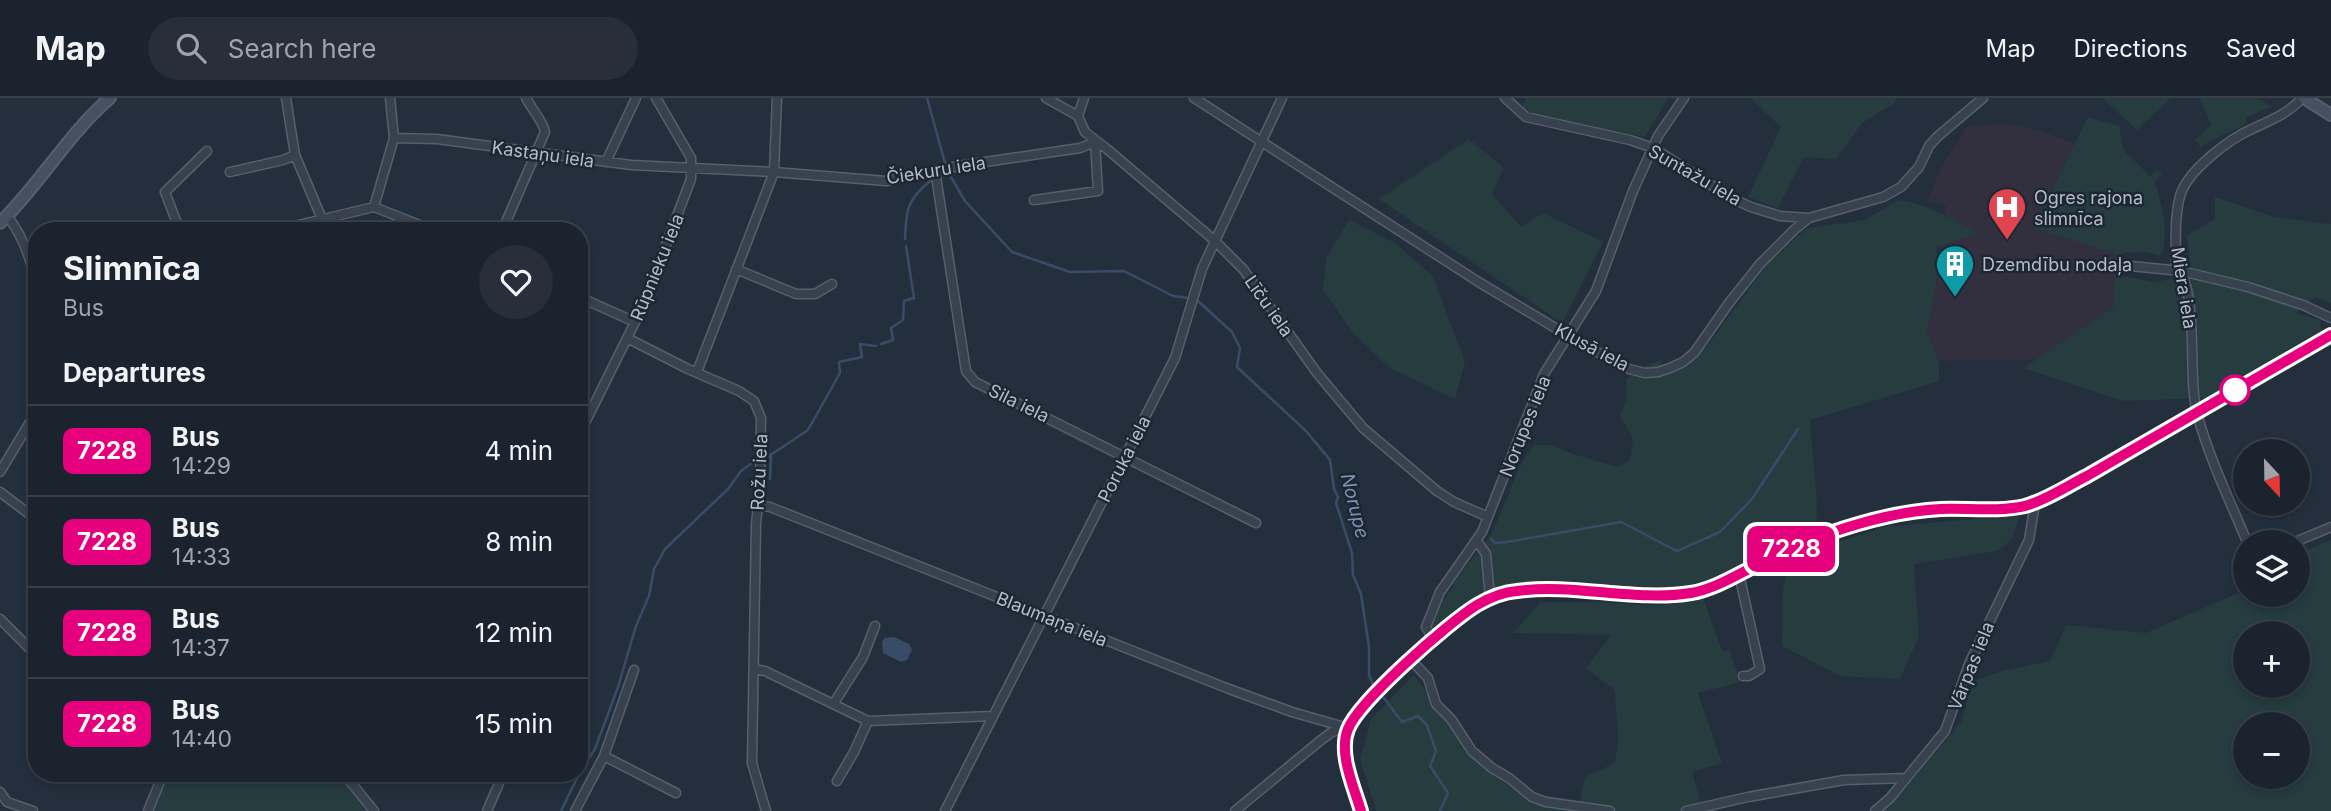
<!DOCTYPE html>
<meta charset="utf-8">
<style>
body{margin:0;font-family:Inter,sans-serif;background:#282f3a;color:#f1f3f6;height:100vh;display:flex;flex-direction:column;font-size:26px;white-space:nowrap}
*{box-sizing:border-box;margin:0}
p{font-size:23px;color:#a0a4aa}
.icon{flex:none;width:38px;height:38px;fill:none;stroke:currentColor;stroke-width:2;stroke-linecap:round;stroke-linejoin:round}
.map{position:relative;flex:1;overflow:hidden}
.panel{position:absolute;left:28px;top:124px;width:560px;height:560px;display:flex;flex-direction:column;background:#1b232e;border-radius:28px;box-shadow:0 4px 10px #0003,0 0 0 2px #39404a}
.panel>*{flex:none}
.badge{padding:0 14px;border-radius:10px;font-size:24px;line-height:46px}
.needle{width:46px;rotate:158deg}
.buttons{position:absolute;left:2233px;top:341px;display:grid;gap:14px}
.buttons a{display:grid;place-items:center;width:77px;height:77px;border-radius:50%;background:#1b232e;box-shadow:0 4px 10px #0003,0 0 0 2px #39404a;font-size:35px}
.map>.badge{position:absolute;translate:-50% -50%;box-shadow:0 0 0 4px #fff}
h2{padding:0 35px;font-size:26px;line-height:63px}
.round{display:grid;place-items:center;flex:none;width:74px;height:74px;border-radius:37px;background:#282f3a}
.overview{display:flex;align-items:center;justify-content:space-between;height:119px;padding:0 35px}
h1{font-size:33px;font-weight:700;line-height:52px}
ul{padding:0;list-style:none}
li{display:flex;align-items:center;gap:21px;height:91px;padding:0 35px;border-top:2px solid #39404a}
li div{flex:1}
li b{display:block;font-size:26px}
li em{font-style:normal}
li .badge{min-width:77px;font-weight:700;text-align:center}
header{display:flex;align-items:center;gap:42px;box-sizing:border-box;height:98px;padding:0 35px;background:#1b232e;border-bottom:2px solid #39404a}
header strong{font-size:33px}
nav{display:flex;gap:38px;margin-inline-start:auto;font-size:24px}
.search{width:490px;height:63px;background:#282f3a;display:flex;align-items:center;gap:18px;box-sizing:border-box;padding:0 24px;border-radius:38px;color:#a0a4aa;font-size:26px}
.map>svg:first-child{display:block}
.medical{fill:#32303f}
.green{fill:#263c3f;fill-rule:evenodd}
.water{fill:#394c67}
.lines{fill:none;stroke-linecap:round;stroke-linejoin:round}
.stream{stroke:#394c67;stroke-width:2.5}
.street-casing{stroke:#565f6c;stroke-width:11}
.secondary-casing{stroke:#565f6c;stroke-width:14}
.street{stroke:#38414e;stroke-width:8}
.secondary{stroke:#465061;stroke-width:10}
.line-casing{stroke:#fff;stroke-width:16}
.line{stroke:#e6007e;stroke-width:10}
.stop-dot{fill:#fff;stroke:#e6007e;stroke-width:3.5}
.labels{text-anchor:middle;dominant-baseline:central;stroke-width:5;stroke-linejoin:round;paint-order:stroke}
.street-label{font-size:18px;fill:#b4bcc9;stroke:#1d2633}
.poi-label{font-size:18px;fill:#b4bcc9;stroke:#1d2633;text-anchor:start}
.water-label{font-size:19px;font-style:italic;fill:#7c92b1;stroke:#1d2633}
</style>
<header>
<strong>Map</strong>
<div class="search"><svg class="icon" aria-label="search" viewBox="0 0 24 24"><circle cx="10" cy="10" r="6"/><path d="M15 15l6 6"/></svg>Search here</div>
<nav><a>Map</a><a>Directions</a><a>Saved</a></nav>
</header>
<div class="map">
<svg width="2331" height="713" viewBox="0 0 2331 713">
<rect width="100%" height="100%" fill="#242f3e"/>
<path class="medical" d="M2003,26L2036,31L2075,46L2033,130L2116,156L2113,210L2118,260L1939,263L1927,234L1946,107L1928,102L1939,74L1966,29Z"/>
<path class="green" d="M1526,0H1668L1645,39L1520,13Z
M1750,0H1897L1893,6L1862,25L1836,61L1804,59L1778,110L1748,99L1781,29Z
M2102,0H2171L2137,32Z
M2199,0H2258L2272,9L2247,19L2246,26C2226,37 2212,39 2195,54L2200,48L2195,42L2211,27Z
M2088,19L2119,28L2124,53L2150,78L2158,72L2162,76L2155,83C2161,105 2171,136 2160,158L2146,154L2122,155V178L2155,184L2171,181L2192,186L2187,137L2215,121V99L2274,119L2331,126V205L2315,199L2296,215L2319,222L2322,232L2206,300L2123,303L2023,270L2113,210L2116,156L2033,130Z
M1469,41L1504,70L1492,96L1521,129L1543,115L1603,144L1562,225L1379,101Z
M1898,102C1928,106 1953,121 1980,135L1937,149L1936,186L1927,234L1939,263V283L1810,322C1812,358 1818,394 1817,431L1697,488L1658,494L1510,491L1414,555L1458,479L1492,435L1518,373L1526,357L1535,347H1551L1573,356L1618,369L1630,362L1633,341L1620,317L1626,301L1627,281L1645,268L1662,262L1661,272L1683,264V270L1708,247L1767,167L1807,130L1865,122Z
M1349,122L1395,145L1433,178L1465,264L1455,301L1388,269L1353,235L1323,192L1326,160Z
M2020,417L2012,441L1997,453L1914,466L1919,538L1900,581L1841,578L1782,548L1783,493L1789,460L1884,429Z
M2331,442V713H1881L1903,694L1961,624L1973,583L2002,573L2050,563L2066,527L2146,535L2245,492V497H2298V456ZM2245,536H2298V588H2245ZM2245,626H2298V679H2245Z
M1703,500L1722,553L1730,552L1740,584L1698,595L1722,665L1692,674L1701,706L1697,713H1578L1585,679L1615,665L1618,642L1615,592L1586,570L1611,537L1513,535L1541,504H1600L1660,508Z
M1414,577L1475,663L1529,703L1553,707L1562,713H1376L1360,661L1371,621Z
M167,676H337L366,713H155Z"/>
<path class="water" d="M894,539L909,546L912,552L907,562L901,564L883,555L882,544L885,540Z"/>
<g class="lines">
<path class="stream" d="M927,0L945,65
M948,74L965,103L1012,154L1070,174L1124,173L1173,198L1189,200
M905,141C906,112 907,102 930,83
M1198,203L1232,234L1240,250L1237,269L1306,333L1330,362L1334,391L1338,399L1336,405L1352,455L1353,477L1361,496L1369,549V577L1374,589
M881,246L893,242L891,230L903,222L904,203L914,200L906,148
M769,358L808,332L840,275L839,264L862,259L860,246L876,248
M770,381L771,356
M1491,441L1495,445L1507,444L1621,424L1677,453L1720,434L1752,401L1798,331
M1384,600L1402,624L1418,618L1427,627L1436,653L1430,668L1448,695L1440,713
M579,661L586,665
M579,675L595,651L618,589L636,528L649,498L654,471L665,451L728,391L741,373L752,365
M561,713L579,676"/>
<g class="street-casing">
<path id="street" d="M286,0L295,57L327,133
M1046,0L1078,18L1085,34L1107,51L1214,142L1243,171L1317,275L1363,330L1437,393L1454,404L1488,419
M1194,0L1477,183L1577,243L1629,271L1645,275L1658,274L1670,270L1683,264L1694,255L1729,205L1760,166L1795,131L1809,120L1883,99L1901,89L1919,69L1929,48L1937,39L1983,0
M1505,0L1526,19L1630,42L1653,50L1733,101L1751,109L1780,118L1809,120
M1078,18L1084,0
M394,40L437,41L631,67L774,74L886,83L958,68L1080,50L1095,44L1098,93L1034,102
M606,64L636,0
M935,72L966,273L975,284L1256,425
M230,74L283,62L295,57
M374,109L394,40L390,0
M7,118C24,138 32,165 37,190
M180,133L165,94L207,53
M273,133L374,109L435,133
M502,133L545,34C544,25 531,10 526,0
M2110,166L2181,173L2248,189L2303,207L2331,220
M736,171L796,196H815L832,186
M579,199L635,224
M627,240L688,271L739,293L754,303L761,320L760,387L756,427L752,665L766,713
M697,274L774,74L777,0
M579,337L642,210L691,81V60L656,0
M0,374L33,319L37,303
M0,394L37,422
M758,407L770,409L1229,591L1292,614L1348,630
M1477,443L1486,456L1490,500
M2247,444C2230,403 2210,362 2198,319C2186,278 2201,200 2176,165C2176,143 2174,117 2181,95C2190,71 2229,41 2252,31C2271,22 2288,16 2302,0
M2295,444L2331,429
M1739,476L1760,571L1749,578H1743
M0,521L37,558
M1433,541L1426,529L1440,494L1482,434L1544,276L1596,193L1633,93L1658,38L1684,0
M1411,562L1428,580L1436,606L1451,621L1472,653L1492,670L1509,680L1532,699L1546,704L1610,713
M754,571L765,573L868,623L992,618
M834,605L863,559L875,528
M604,658L676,695
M344,676L374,713
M837,683L854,654L868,623
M0,694L7,704L33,713
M148,713L163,676
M487,713L503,676
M575,713L604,658L634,572
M945,713L1175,260L1202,171L1282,0
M1235,713L1321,642L1332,634L1345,631
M1686,713L1748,699L1844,682L1906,680
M1875,713L1890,700L1945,633L1969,566L2029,442L2035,405"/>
</g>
<g class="secondary-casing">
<path id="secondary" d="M2304,0L2331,17
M0,125C40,86 68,36 110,0
M1361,713C1355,691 1341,661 1346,638C1353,608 1450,523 1479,506C1491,499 1504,494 1518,493C1575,486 1634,503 1691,495C1723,490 1753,467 1782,454C1818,438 1857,425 1895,416C1937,406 1983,418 2025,408C2058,399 2096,373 2125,356C2194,316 2261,274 2331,237"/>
</g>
<use href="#street" class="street"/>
<use href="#secondary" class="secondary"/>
</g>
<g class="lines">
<g class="line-casing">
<path id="line" d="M1361,713C1354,689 1338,655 1348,631C1359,603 1449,524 1477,507C1489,500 1503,494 1517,493C1574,485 1635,504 1691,495C1715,491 1738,476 1759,466C1781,454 1804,444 1827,436C1864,423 1902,413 1941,411C1968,410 1998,414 2025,408C2047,402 2067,388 2087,378L2331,237"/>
</g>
<use href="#line" class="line"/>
</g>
<defs>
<g id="hospital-pin" transform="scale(2.0125)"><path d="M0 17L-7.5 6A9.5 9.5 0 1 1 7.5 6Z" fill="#e0444e" stroke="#1d2633"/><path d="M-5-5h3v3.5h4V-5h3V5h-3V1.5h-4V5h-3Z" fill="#fff"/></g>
<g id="building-pin" transform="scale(2.0125)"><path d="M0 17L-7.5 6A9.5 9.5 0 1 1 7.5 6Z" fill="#0f9aa8" stroke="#1d2633"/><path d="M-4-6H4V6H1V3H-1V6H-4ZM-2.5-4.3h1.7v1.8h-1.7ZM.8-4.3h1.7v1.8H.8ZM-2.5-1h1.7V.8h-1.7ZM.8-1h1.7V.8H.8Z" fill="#fff"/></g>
</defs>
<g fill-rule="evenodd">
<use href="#hospital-pin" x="2007" y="109"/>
<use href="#building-pin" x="1955" y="166"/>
</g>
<circle class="stop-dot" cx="2235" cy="292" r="14"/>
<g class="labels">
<g class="street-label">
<text transform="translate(543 56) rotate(8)">Kastaņu iela</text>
<text transform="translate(936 72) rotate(-9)">Čiekuru iela</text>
<text transform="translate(1695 77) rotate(30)">Suntažu iela</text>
<text transform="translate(657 169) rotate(-68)">Rūpnieku iela</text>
<text transform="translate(2184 190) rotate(81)">Miera iela</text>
<text transform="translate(1269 208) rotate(55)">Līču iela</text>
<text transform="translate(1592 249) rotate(28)">Klusā iela</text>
<text transform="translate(1019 305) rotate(26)">Sila iela</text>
<text transform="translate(1525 328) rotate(-68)">Norupes iela</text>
<text transform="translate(1124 361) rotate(-63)">Poruka iela</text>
<text transform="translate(759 374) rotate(-87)">Rožu iela</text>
<text transform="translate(1052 521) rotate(22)">Blaumaņa iela</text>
<text transform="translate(1971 568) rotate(-68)">Vārpas iela</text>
</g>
<g class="poi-label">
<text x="2034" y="99">Ogres rajona<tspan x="2034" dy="21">slimnīca</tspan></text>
<text x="1982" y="166">Dzemdību nodaļa</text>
</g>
<g class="water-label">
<text transform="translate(1355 408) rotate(76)">Norupe</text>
</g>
</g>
</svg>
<div class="buttons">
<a><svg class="needle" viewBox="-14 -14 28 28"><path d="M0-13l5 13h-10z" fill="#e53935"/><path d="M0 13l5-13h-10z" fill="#a0a4aa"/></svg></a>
<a><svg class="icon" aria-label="layers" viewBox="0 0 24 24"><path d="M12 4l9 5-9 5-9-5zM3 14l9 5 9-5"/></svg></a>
<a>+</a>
<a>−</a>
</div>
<b class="badge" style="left:1791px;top:451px;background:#e6007e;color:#fff">7228</b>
<section class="panel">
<div class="overview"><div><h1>Slimnīca</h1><p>Bus</p></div><a class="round"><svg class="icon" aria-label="heart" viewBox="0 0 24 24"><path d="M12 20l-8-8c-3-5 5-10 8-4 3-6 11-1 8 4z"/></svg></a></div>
<h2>Departures</h2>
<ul>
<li><span class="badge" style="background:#e6007e;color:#fff">7228</span><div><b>Bus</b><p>14:29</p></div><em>4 min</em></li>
<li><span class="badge" style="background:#e6007e;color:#fff">7228</span><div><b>Bus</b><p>14:33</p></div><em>8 min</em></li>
<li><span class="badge" style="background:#e6007e;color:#fff">7228</span><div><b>Bus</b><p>14:37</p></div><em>12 min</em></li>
<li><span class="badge" style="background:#e6007e;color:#fff">7228</span><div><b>Bus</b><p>14:40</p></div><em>15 min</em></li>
</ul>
</section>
</div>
